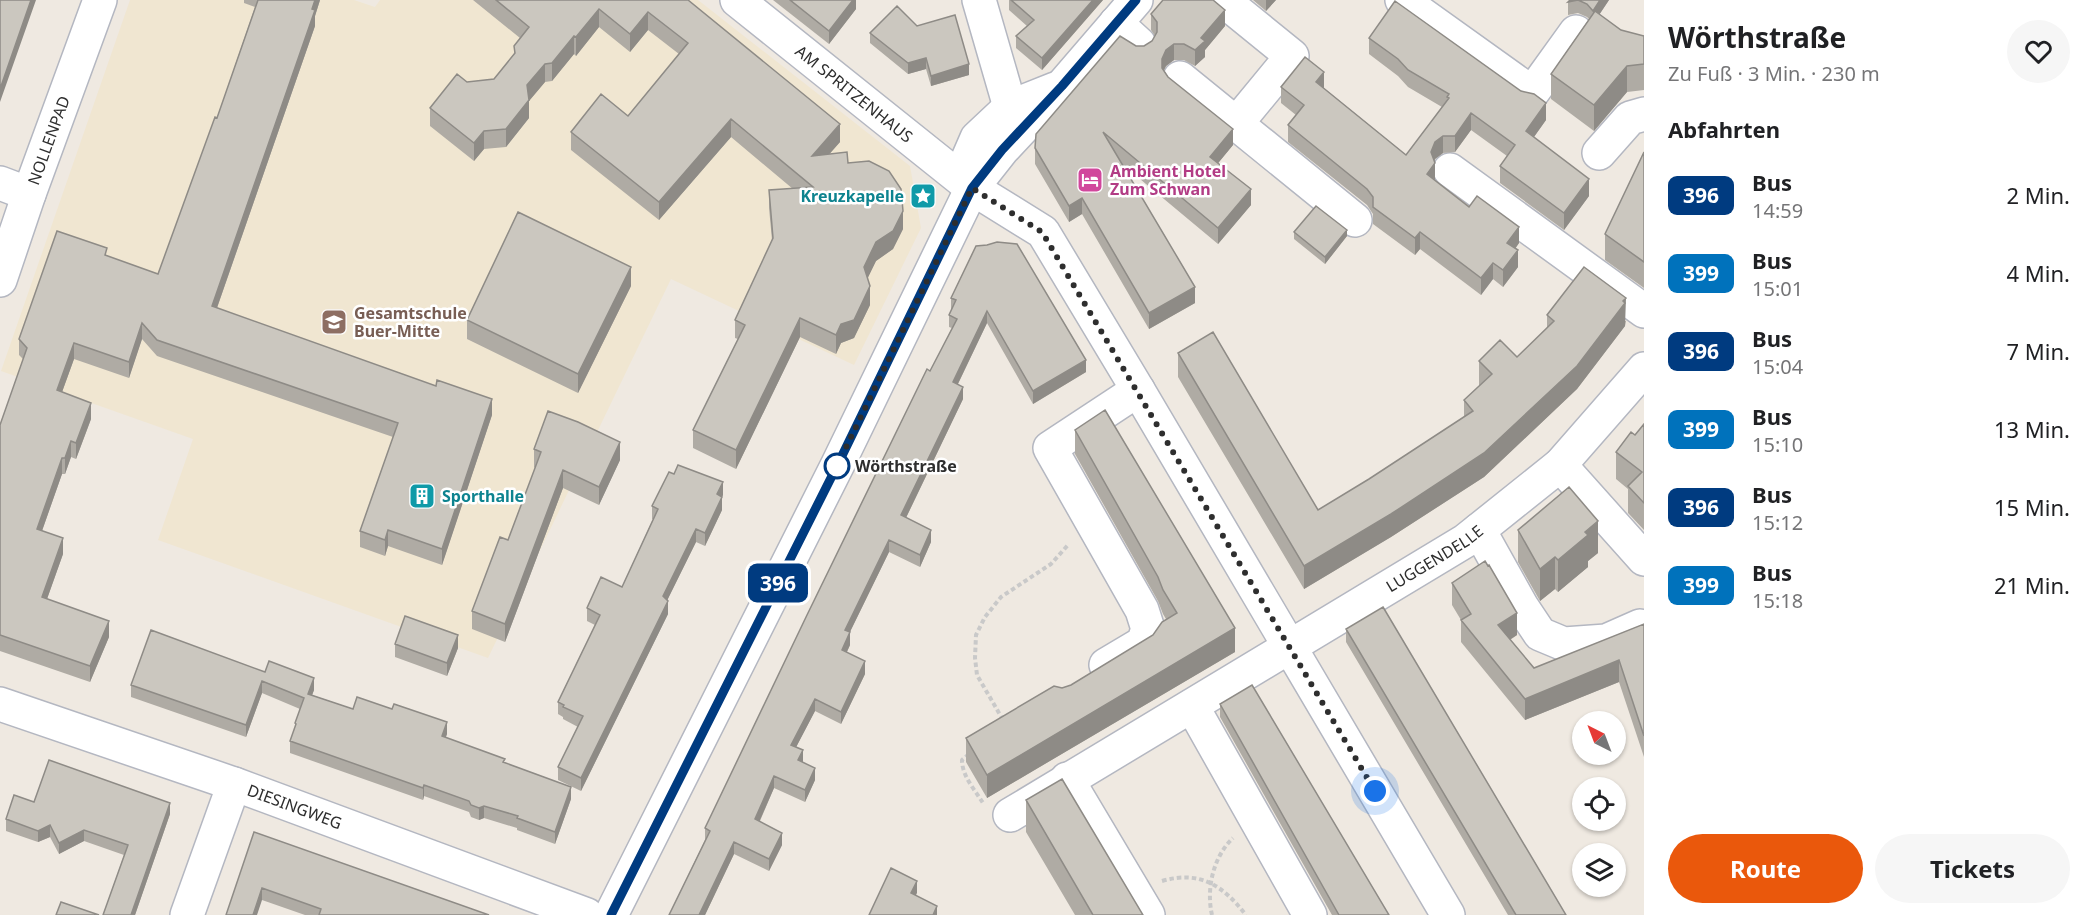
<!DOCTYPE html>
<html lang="de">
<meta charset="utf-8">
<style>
body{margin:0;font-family:"Noto Sans",sans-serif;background:#f6f6f6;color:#202124;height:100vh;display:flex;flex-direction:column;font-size:22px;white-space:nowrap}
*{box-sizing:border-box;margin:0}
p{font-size:20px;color:#757577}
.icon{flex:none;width:33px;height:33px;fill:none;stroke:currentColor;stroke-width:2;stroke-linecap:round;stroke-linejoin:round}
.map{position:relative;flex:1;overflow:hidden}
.drawer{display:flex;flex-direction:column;background:#fff;width:450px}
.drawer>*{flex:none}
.badge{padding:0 12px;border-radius:9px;font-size:21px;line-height:39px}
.needle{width:39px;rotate:318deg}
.buttons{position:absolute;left:1572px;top:711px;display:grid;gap:12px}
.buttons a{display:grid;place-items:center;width:54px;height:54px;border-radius:50%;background:#fff;box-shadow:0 2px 4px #0004;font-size:30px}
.you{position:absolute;width:30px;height:30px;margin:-15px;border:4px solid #fff;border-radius:50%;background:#1a73e8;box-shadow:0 0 0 9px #1a73e833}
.map>.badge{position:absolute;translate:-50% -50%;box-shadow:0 0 0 3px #fff}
h2{padding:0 24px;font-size:22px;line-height:54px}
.round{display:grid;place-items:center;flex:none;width:63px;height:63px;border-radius:32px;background:#f6f6f6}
.head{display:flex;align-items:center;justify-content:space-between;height:102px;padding:0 24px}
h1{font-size:28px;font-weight:700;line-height:45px}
.cta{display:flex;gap:12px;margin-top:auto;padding:12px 24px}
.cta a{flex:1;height:69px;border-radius:36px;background:#ea580c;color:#fff;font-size:24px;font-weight:700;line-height:69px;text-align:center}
.cta a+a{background:#f6f6f6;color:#202124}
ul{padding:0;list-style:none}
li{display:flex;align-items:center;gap:18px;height:78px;padding:0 24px}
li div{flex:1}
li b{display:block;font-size:22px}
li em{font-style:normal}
li .badge{min-width:66px;font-weight:700;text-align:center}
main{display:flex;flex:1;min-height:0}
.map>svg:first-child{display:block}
.education{fill:#f0e6d1}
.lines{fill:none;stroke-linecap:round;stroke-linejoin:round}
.minor-casing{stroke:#b4b7c1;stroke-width:36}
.path{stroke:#c9c9c9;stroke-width:4;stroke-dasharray:4.5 3;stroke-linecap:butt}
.minor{stroke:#fff;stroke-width:33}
.wall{fill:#afaba4}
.shaded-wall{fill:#8e8b86}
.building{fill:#cbc7bf;stroke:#8e8b86;stroke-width:1.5}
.line-casing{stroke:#fff;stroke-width:14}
.line{stroke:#003b80;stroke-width:9}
.walk{stroke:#2e2e2e;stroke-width:6;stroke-dasharray:0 10.8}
.stop-dot{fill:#fff;stroke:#003b80;stroke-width:3}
.labels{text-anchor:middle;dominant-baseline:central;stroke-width:5;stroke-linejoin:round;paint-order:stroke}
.street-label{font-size:16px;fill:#2e2e2e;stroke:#fff}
.hotel-label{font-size:16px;font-weight:bold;fill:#b23c85;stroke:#fff;text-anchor:start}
.culture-label{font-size:16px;font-weight:bold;fill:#0d838f;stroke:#fff;text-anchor:end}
.education-label{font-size:16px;font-weight:bold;fill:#785e54;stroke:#fff;text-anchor:start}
.stop-label{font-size:16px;font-weight:bold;fill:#2e2e2e;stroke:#fff;text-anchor:start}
</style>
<main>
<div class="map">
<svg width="1644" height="915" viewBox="0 0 1644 915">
<rect width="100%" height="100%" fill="#efe9e1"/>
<path class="education" d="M130,0H354L375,7L380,0H698L910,166L921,228L854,365L671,279L488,658L158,540L193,439L1,371Z"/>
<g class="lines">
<g class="minor-casing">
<g id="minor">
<path id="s1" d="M737,0L972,188L1043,232L1138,390L1448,915"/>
<path d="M979,0L1010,107L1026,124"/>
<path d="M1223,0L1292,56L1236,124"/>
<path d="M1402,0L1532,93L1576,32"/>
<path d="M1116,23L1139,44"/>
<path d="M1180,78L1355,220"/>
<path d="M1599,153L1630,118L1644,114"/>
<path d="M1450,170L1644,311"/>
<path d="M0,183L29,194"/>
<path d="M972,188L967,161L977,138L1010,107L1055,89"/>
<path id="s2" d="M0,280L29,194L100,0"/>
<path d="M1560,465L1644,559"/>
<path d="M1479,530L1522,607L1540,634L1564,644L1606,641L1640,626"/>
<path d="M1106,665L1143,643L1148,629L1142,610L1050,448L1138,390"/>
<path id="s3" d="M0,704L234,784L587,915"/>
<path d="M1192,706L1310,915"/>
<path d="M1067,779L1148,915"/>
<path id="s4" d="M1010,815L1465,541L1560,465L1644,369"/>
<path d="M187,915L234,784"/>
<path d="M611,915L838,464L972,188L1002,150L1062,86L1136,0"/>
</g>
</g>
<path class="path" d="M1003,720L977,675L975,658L976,635L985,617L1001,597L1051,564L1068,545
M969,754L962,760C962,776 975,790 983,803
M1162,881C1201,870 1223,886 1246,915
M1212,915C1206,889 1213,857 1233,838"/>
<use href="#minor" class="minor"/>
</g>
<path class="wall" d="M244,0H320L315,16V26L217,308L492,415L442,565L388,546L385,556L360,547V531L393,437L157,356L142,339L129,378L74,359L62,392L91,419L76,459L71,457L65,474H62L42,531L63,554L47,599L109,637L90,682L0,651V425L23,359L19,355V339L107,256L158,274L217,118L255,7L244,3Z
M473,0H688L840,142L829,154L848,163L903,229L893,249L876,261L867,278L870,305L854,338L841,343L836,354L800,337L736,469L693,448V430L738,339L735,338V320L772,240L769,208V190L793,189L731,137L659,220L571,150V132L628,116L679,54L648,30L630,52L599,27L576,56L574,54L552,81L545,82L529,101V118L506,147L484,149L474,161L430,126V108L467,82L494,79L514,54V46L520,38Z
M773,0H856V9L829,44Z
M1009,0H1103L1042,70L1016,48V36L1027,26L1009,10Z
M1253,0H1276L1266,11Z
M1570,0H1609L1599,15L1621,30L1644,36V90L1627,92L1594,131L1551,99V74L1589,19L1587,17L1578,13L1568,15V2Z
M1151,14L1225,26L1205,50V57L1195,66L1184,60H1174L1166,66L1164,70L1168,77L1233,145L1218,163L1251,205L1218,244L1122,164L1195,303L1149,329L1082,214L1069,222L1035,164V148L1136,46H1144L1152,41L1155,36L1151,30Z
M870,33L969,75L931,86L926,69L908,74L870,43Z
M1369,38L1546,120L1534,137L1589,196L1564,230L1500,183V166L1507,156L1471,130L1455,152L1443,153L1435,159L1434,161L1435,180L1519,243L1515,249L1518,267L1503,287L1493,279L1481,295L1420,249L1415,255L1373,224V214L1367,205L1288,142V125L1296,115L1281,103V87L1324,88L1406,155L1442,107L1408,87L1398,76L1369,54Z
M1644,152V288L1605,260V234Z
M1294,232L1347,236L1325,264L1294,239Z
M976,246L1086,372L1033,404L987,323L958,384L963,399L906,518L931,542L920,567L889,552L850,632V645L847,652L865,674L841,724L815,711L796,747L803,762L815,780L805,802L774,788L760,821L782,845L769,871L734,854L705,915H669L705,840V828L952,328L949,327V315L951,311V298Z
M631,286L578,393L467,339V320Z
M1547,315L1626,321L1625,326L1577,389L1484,477L1391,537L1304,589L1178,377V353L1318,510L1369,479L1464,417V400L1480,386L1479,385V361L1517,357L1547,328Z
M1644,424V530L1628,513V489L1616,479V452L1635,435Z
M1075,430L1235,652L987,798L966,762V738L1062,688L1071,685L1153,635L1166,619L1163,614L1158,601L1075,454Z
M534,449L620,460L599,505L563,488L505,642L472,629V611L508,540L535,468L534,467Z
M723,495L722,497V510L705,546L696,542L667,600L668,614L581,791L558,780V767L578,727L563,719V717L558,714V702L595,625L587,621V608L622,587L653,519H652V506Z
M1518,530L1598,553L1588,561V567L1558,592L1555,589L1540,601L1518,562Z
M1452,583L1517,635L1510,640L1534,668L1644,624V757L1619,682L1525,720L1461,642V620L1452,605Z
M1346,629L1566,915H1508L1346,642Z
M395,644L458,648L447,676L395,657Z
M265,672L314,690L312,695L353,709L447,734L445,738L505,763L571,799L555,844L517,830V828L484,818L479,820L471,817L469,812L424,796L423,800L290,753V741L295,728V723L300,709L262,693L246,737L131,697V685Z
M1220,704L1389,915H1332L1220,717Z
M1026,800L1143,915H1075L1026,832Z
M34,802L170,814L135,915H103L124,855L84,841L59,854L50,837L38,842L6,831V819Z
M254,832L489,915H305L262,900Z"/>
<path class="shaded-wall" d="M31,0H36L0,102V89Z
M315,0H320L315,16V26L212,322V306Z
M853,0H856V9L829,44V31Z
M1093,0H1103L1042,70V58Z
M1266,0H1276L1266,11Z
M1600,0H1609L1593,24V11Z
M599,9V27L576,56V37Z
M1225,10V26L1205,50V57L1195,66V50L1201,38Z
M648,12V30L630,52V34Z
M574,36V54L552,81V63Z
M1174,44V60L1166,66L1162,74V59L1166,50Z
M926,58V69L908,74V63Z
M545,64V82L529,101V118L506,147V129L527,85Z
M969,64V75L931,86V76Z
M1627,66V92L1594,131V105Z
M1324,72V89L1316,82Z
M1546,103V120L1526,148V131Z
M1471,113V130L1455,152V136Z
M731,119V137L659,220V202Z
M840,124V142L812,174V156Z
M1233,129V145L1210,173V157Z
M484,131V149L474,161V143Z
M1443,136V153L1435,159L1432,167L1435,163V180L1427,174L1431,152L1435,142Z
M1589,179V196L1564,230V213Z
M1251,189V205L1218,244V228Z
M1082,198V214L1069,222V206Z
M903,211V229L893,249L876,261L864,286V267L876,242Z
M1519,227V243L1507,260V243Z
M1347,230V236L1325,264V257Z
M1420,232V249L1415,255V238Z
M1518,250V267L1503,287V270Z
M1493,263V279L1481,295V278Z
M631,267V286L578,393V374Z
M870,286V305L854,338L841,343L836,354V335L841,324Z
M1195,287V303L1149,329V313Z
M1626,298L1625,326L1577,389L1484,477L1391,537L1304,589V566L1623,301Z
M987,311V323L953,394V382Z
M800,318V337L736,469V450Z
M142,323V339L129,378V362Z
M74,343V359L57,406V390Z
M1086,360V372L1033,404V391Z
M963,387V399L901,528V515Z
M492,399V415L442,565V549Z
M91,403V419L76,459V443Z
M71,441V457L65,474V458Z
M620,442V460L599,505V487Z
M62,458V474L37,545V529Z
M563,470V488L505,642V624Z
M723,482V495L717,507V494Z
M722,497V510L705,546V533Z
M1598,521V553L1588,561V567L1558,592V560L1585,532Z
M696,529V542L663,609V596Z
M388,530V546L385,556V540Z
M931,530V542L920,567V555Z
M63,538V554L42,613V597Z
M889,540V552L845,642V630Z
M1555,557V589L1540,601V569Z
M668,601V614L581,791V778Z
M1517,613V635L1498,647V625Z
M109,621V637L90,682V666Z
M1235,628V652L987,798V775Z
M850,632V645L842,662V650Z
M458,635V648L447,676V663Z
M1619,660V682L1525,720V699Z
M865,661V674L841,724V712Z
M314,678V690L308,706V694Z
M262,681V693L246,737V725Z
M815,699V711L791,757V745Z
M447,722V734L442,748V736Z
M803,750V762L798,760Z
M815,768V780L805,802V790Z
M774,776V788L755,831V819Z
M424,785V796L423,800V788Z
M571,787V799L555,844V832Z
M170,803V814L135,915H131Z
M484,806V818L479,820V808Z
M50,825V837L38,842V831Z
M84,830V841L59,854V843Z
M782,833V845L769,871V859Z
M734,842V854L705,915H699Z
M917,881V893L911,905V893Z
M262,888V900L257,915H253Z
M937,906V915H933Z"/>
<path class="building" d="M0,0H31L0,89Z
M258,0H315L312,9L315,10L212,306L436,386L437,380L492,399L442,549L388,530L385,540L360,531L398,423L157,340L142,323L129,362L74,343L57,390L91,403L76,443L71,441L65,458H62L37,529L63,538L42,597L109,621L90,666L0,635V425L27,348L19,339L57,231L107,248L105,255L158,274L215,117L217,118Z
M496,0H688L840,124L812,156L847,152L848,163L869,161L889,171L901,189L903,211L893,231L876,242L864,267L870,286L854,320L841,324L836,335L800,318L736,450L693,430L745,325L735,320L773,238L769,190L813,187L731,119L659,202L571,132L601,94L628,116L688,43L648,12L630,34L599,9L576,37L574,36L552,63L545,64L527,85L529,100L506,129L484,131L474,143L430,108L457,74L467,82L494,79L515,53L514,46L529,27Z
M790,0H853L829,31Z
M1011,0H1093L1042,58L1016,36L1034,20Z
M1163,0H1213L1225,10L1201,38L1205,41L1195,50L1184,44H1174L1166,50L1162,59V68L1168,77L1233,129L1210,157L1251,189L1218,228L1103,132L1195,287L1149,313L1082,198L1069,206L1035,148L1036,134L1120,36L1136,46H1144L1152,41L1157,32V22L1151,14Z
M1570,0H1600L1593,11L1587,4L1578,0L1568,2Z
M1395,1L1521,91L1534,94L1546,103L1526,131L1589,179L1564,213L1500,166L1515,145L1471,113L1455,136H1443L1435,142L1431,152L1435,163L1427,174L1469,207L1477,196L1519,227L1507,243L1518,250L1503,270L1493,263L1481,278L1420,232L1415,238L1373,207V197L1367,189L1288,125L1304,105L1281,87L1305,57L1324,72L1316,82L1406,155L1449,98L1447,97L1449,94L1408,70L1398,59L1369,38Z
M897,6L917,26L955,15L969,64L931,76L926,58L908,63L870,33Z
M1595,11L1621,30L1644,36V64L1627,66L1594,105L1551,74Z
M1644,152V262L1605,234Z
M1316,206L1347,230L1325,257L1294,232Z
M518,212L631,267L578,374L467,320Z
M997,242L1017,244L1086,360L1033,391L987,311L953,382L963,387L901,515L931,530L920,555L889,540L845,630L850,632L842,650L865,661L841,712L815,699L791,745L803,750L798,760L815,768L805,790L774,776L755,819L782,833L769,859L734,842L699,915H669L710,831L705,828L807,615L927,369L930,371L957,319L949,315L956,300L951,298L976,246L987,245Z
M1584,267L1626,298L1623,301L1625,303L1577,366L1484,453L1391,514L1304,566L1178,353L1213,332L1318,510L1369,479L1473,411L1464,400L1492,374L1479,361L1500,340L1517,357L1554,321L1547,315Z
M1105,410L1235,628L987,775L966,738L1054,686L1062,688L1071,685L1153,635L1162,622L1177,613L1163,590L1158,577L1075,430Z
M548,411L578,422L620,442L599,487L563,470L505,624L472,611L500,537L508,540L541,452L534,449Z
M1644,424V503L1628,486L1642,472L1616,452L1631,432L1635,435Z
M678,465L723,482L717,494L722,497L705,533L696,529L663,596L668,601L581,778L558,767L583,716L563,707L564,705L558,702L600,615L587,608L601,577L622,587L658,509L652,506L669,472L674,474Z
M1569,487L1598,521L1585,532L1588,535L1558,560L1555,557L1540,569L1518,530Z
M1485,561L1488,566L1489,565L1517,613L1498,625L1534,668L1644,624V736L1619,660L1525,699L1461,620L1471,614L1452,583Z
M1383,607L1566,915H1516L1346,629Z
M405,616L458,635L447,663L395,644Z
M151,630L265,672L269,661L314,678L308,694L353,709L357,697L392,709L394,704L447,722L442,736L505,759L503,762L571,787L555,832L517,818L518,816L484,806L479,808L471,805L469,801L424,785L423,788L290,741L296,724L295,723L304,698L262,681L246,725L131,685Z
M1252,685L1389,915H1339L1220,704Z
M49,760L170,803L131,915H103L128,845L84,830L59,843L50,825L38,831L6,819L14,795L34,802Z
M1062,779L1143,915H1093L1026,800Z
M254,832L489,915H319L321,909L262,888L253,915H226Z
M891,868L917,881L911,893L937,906L933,915H869Z
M61,902L99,915H56Z"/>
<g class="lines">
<g class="line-casing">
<path id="line" d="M611,915L838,464L972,188L1002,150L1062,86L1136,0"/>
</g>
<use href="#line" class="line"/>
<path class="walk" d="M837,466L972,188L1042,232L1375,791"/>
</g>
<defs>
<g id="hotel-square" transform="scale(1.35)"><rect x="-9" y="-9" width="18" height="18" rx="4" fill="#d1479c" stroke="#fff"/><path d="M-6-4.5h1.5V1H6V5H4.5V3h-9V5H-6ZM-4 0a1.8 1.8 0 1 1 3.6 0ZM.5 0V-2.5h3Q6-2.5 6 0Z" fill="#fff"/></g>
<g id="sight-square" transform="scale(1.35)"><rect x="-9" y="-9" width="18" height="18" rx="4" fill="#0f9aa8" stroke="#fff"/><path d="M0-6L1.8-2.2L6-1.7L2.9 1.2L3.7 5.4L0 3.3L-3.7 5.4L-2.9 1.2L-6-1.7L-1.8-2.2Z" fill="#fff"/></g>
<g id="school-square" transform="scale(1.35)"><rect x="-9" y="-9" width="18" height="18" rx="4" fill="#8d6e63" stroke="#fff"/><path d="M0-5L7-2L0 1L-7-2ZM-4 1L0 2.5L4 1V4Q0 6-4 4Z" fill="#fff"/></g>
<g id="building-square" transform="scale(1.35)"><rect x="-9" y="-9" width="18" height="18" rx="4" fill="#0f9aa8" stroke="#fff"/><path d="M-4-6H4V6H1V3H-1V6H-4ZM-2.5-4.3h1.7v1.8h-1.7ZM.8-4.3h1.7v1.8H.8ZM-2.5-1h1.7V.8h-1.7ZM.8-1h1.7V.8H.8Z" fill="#fff"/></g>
</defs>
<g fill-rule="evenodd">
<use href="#hotel-square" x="1090" y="180"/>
<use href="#sight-square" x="923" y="196"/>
<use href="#school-square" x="334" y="322"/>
<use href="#building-square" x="422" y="496"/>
</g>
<circle class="stop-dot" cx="837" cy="466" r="12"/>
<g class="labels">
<g class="street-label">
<text stroke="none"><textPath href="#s1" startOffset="150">AM SPRITZENHAUS</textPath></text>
<text stroke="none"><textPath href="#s2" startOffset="148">NOLLENPAD</textPath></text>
<text stroke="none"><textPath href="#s4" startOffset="496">LUGGENDELLE</textPath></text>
<text stroke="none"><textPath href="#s3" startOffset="312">DIESINGWEG</textPath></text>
</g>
<g class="hotel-label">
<text x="1110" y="171">Ambient Hotel<tspan x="1110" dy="18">Zum Schwan</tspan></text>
</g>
<g class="culture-label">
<text x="904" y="196">Kreuzkapelle</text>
<text x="442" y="496" text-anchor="start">Sporthalle</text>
</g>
<g class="education-label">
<text x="354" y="313">Gesamtschule<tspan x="354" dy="18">Buer-Mitte</tspan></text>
</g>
<g class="stop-label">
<text x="855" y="466">Wörthstraße</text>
</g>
</g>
</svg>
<div class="buttons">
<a><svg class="needle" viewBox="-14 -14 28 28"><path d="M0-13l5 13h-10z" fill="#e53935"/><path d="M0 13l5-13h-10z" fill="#757577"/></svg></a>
<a><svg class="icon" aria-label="locate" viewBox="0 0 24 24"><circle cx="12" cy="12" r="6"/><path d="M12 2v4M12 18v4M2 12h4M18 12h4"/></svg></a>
<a><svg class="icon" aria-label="layers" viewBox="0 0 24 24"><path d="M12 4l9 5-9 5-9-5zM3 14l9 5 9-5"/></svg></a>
</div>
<div class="you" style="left:1375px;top:791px"></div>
<b class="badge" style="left:778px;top:583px;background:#003b80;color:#fff">396</b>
</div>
<section class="drawer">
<div class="head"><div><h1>Wörthstraße</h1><p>Zu Fuß · 3 Min. · 230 m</p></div><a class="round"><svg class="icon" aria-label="heart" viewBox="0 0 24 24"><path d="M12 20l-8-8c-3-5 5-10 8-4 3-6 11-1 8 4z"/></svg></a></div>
<h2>Abfahrten</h2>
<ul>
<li><span class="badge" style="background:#003b80;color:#fff">396</span><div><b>Bus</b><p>14:59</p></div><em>2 Min.</em></li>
<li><span class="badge" style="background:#0072bc;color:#fff">399</span><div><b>Bus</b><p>15:01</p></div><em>4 Min.</em></li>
<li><span class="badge" style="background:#003b80;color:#fff">396</span><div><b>Bus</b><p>15:04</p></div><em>7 Min.</em></li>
<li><span class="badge" style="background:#0072bc;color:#fff">399</span><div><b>Bus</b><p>15:10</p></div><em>13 Min.</em></li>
<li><span class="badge" style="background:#003b80;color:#fff">396</span><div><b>Bus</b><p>15:12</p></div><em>15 Min.</em></li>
<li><span class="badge" style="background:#0072bc;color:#fff">399</span><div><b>Bus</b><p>15:18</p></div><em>21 Min.</em></li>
</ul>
<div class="cta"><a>Route</a><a>Tickets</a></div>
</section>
</main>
